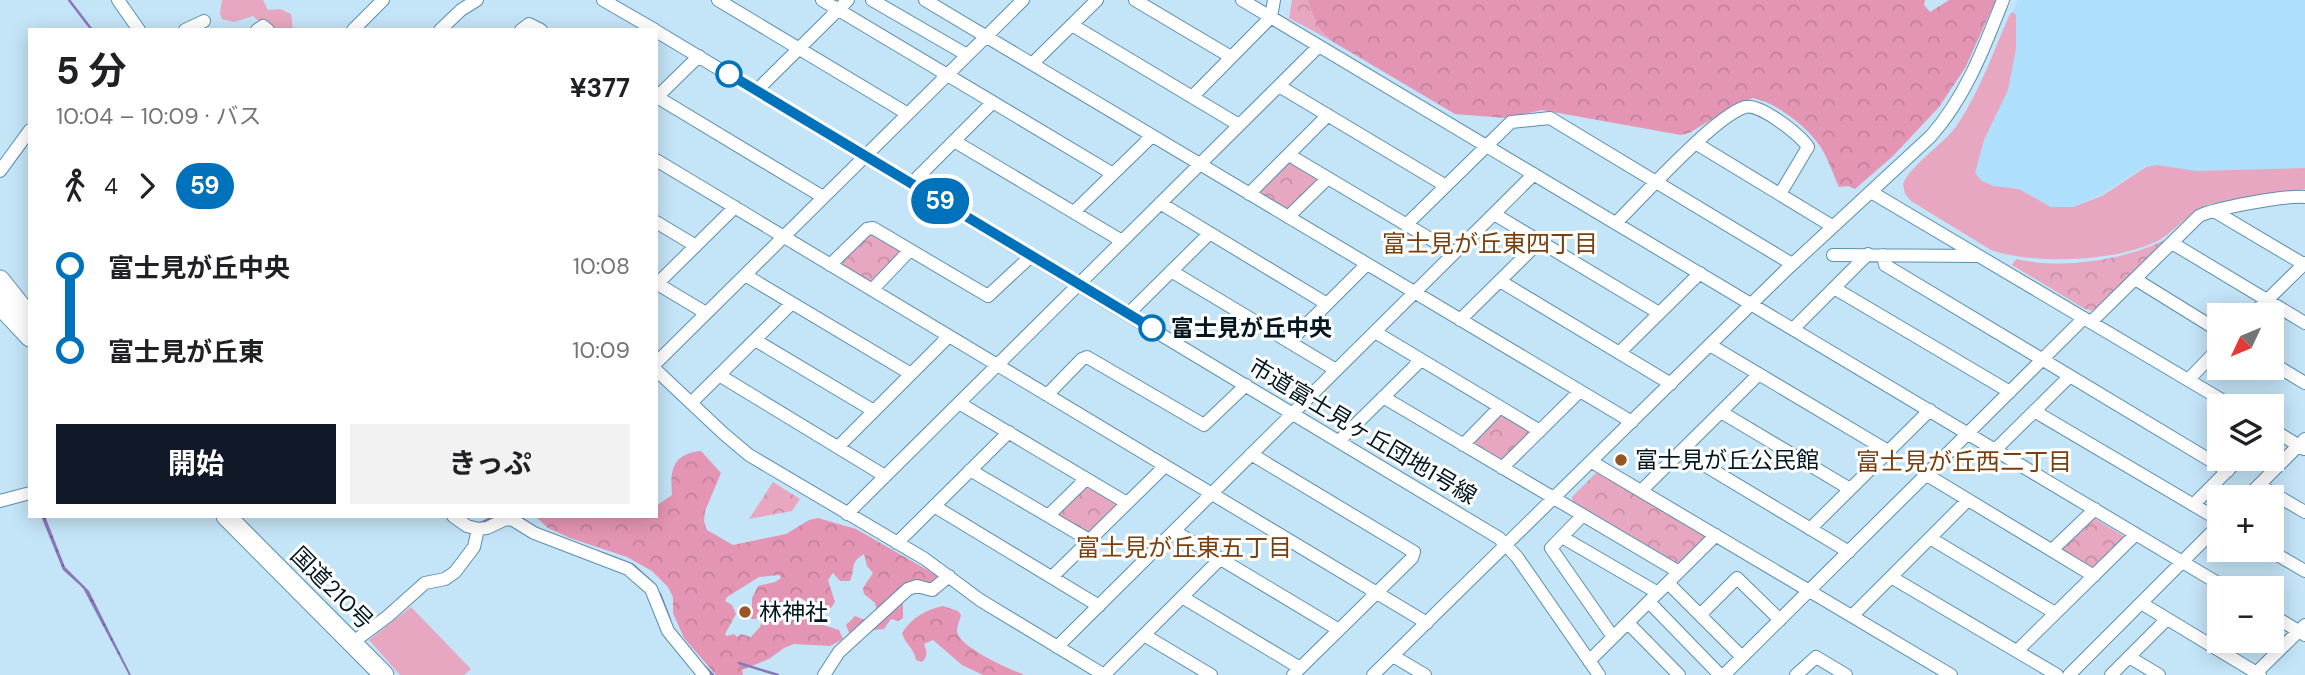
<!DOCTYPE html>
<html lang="ja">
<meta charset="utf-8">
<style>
body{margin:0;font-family:"DM Sans","Noto Sans JP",sans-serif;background:#f2f2f2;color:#202124;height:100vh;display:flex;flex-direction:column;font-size:26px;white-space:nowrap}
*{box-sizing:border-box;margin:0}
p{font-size:23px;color:#757577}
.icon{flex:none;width:38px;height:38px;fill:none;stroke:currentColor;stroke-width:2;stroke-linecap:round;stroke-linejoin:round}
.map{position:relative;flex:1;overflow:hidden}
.side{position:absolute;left:28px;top:28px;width:630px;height:490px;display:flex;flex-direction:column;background:#fff;border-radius:0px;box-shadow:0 4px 18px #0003}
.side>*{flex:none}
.badge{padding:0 14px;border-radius:23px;font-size:24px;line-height:46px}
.needle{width:46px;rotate:226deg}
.controls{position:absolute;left:2207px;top:303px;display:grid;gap:14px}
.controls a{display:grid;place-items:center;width:77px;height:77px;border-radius:0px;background:#fff;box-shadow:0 4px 18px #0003;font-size:35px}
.map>.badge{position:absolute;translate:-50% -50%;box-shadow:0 0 0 4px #fff}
.legs{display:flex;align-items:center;gap:10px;height:77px;padding:0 28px;font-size:23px}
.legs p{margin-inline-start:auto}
.summary{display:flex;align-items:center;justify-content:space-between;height:119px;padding:0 28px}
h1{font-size:38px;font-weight:700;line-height:52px}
.cta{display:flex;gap:14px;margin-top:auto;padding:14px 28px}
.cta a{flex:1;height:80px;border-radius:0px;background:#111827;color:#fff;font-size:28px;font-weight:700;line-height:80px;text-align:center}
.cta a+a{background:#f2f2f2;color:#202124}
ul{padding:0 28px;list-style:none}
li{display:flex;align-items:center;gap:24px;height:84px;font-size:26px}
li i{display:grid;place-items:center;width:10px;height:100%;margin:0 9px;background:currentColor}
li i::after{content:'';width:18px;height:18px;margin:-9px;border:5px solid;border-radius:50%;background:#fff}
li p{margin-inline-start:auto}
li:first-child i{background:linear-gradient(#0000 50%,currentColor 0)}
li:last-child i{background:linear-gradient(currentColor 50%,#0000 0)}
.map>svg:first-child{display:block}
.built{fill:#aedffd}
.grass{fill:#e8a7c0}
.forest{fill:url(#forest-crowns);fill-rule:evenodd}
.park{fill:url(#park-crowns)}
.water{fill:url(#water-waves)}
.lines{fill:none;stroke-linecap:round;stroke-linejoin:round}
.stream{stroke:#8877ba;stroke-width:2.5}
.minor-casing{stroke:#5b8fad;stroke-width:14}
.highway-casing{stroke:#5b8fad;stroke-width:21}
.minor{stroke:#fff;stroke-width:12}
.highway{stroke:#fff;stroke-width:19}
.line-1-casing{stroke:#fff;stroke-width:16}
.line-1{stroke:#0072bc;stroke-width:10}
.stop-1-dot{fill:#fff;stroke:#0072bc;stroke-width:3.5}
.poi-dot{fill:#975623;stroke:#fff;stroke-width:2.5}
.labels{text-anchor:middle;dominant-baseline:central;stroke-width:6;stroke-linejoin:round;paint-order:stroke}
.stop-label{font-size:23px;font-weight:bold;fill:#031722;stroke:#fff;text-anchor:start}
.street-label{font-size:23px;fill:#031722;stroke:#fff}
.poi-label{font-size:23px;fill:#031722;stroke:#fff;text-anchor:start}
.neighbourhood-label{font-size:24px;fill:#793f0d;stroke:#fff}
</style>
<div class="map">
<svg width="2305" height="675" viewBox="0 0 2305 675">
<defs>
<pattern id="forest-crowns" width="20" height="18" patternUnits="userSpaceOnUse" patternTransform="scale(1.75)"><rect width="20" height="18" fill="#e495b4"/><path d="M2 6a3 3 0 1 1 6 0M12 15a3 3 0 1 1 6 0" fill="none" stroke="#c2809a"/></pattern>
<pattern id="park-crowns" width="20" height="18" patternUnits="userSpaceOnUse" patternTransform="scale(1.75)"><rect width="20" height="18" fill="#e8a7c0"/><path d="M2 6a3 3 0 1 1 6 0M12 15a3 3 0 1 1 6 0" fill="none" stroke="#c58fa5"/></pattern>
<pattern id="water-waves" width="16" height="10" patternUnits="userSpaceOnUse" patternTransform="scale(1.75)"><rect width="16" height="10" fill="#8877ba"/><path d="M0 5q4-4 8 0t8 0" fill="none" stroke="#6d6197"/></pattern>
</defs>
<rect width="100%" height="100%" fill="#c4e4f7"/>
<path class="built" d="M2018,0H2305V168L2196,171L2145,166L2101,195L2073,207H2052L2019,189L1994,186L1982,181L1975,173L1984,140L2008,90L2016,49V15L2013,12Z"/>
<path class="grass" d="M222,0H263L268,10L280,9L291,14L293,30C278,30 264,27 253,16L234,22L222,19L220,13Z
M2013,12L2016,15V49L2008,90L1984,140L1975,173L1982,181L1994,186L2019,189L2051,207H2073L2102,196L2146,167L2157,165L2196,171L2305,168V189L2209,204C2189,212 2178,228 2161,239C2121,262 2034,265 1991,250L1911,201L1905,194L1903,184C1909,167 1942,145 1955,128C1979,94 1993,52 2010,14Z
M411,607L471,669L464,675H400L369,640Z"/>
<path class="forest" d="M1307,0H1925L1924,5L1930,12L1949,0H1996L1965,68L1939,107L1893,156L1855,189L1848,186L1839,187C1833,174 1828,158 1820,146C1806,126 1777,103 1753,98L1736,105L1689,133L1681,135L1542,110L1505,118L1455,114L1330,40L1318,28Z
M701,451L721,473L705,511L704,521L707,530L733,545L786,534L809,520L818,518L856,529L943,579L947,585L937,596L915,592L903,601V618L898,621L891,619L884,629L874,630L857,643L850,635L846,625L855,616L865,620L879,616L875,603L864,594L863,588L873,573L867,566L864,554C849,563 856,567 850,581H840L833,573L828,580L835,602L831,608H827L816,602L811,605L803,599H797L808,616L820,624L839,630L843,639L830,646L794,644L784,648L769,659L742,670L743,675H716L684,638L673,613V597L668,587L652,571L627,557L570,538L548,528L535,516H656V506L672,495C670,470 672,454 701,451ZM779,575L781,578L775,582L758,586L752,598V607L746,610V615L752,619H756L765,609L760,627L751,637L741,634L737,637L734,634L727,636L725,634L736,614L732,605L725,601L727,597L759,577Z
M943,606L958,611L961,615C960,620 957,626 957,631C958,647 1011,670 1025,675H983L962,665L933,640L924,644C927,651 928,656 922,662L916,660C914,648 905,644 902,633C911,618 927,609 943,606Z"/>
<path class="park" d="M1292,0H1307L1318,28L1330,40L1289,18Z
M1288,161L1320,179L1288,210L1259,195V188Z
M870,231L902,252L869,283L839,265L840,260Z
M2167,239L2095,311L2085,309L2012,265L2016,259C2061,270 2126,260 2167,239Z
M1500,414L1531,430L1502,464L1471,442Z
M1598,471L1708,536L1678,565L1573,504L1572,497Z
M773,482L800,499L792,511L749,519Z
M1085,484L1119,504L1090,534L1055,516Z
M2094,518L2125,537L2094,569L2060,548Z"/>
<path class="water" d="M41,516H45L65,567L89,591L131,675H129L83,588L63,570Z"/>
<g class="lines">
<path class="stream" d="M69,0L92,30
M519,516L528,523
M481,523L494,516
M602,553L633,565L655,585
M660,594L670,620
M739,663L778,675
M705,667L713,675"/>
<g class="minor-casing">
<path id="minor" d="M118,0L139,30
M603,0L655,30
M718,0L908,114
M822,0L1113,174
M872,0L967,55
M925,0L1632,422
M1135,0L1231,57
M1242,0L2226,588
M1072,25L1239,125
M185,30L204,21
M257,30L263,26L268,30
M353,30L383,0
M440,30L461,10L477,0
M521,30L529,24L541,30
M656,31L1499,538L1517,557L1599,675
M1032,64L1097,0
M1279,86L1446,186
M756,91L848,0
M657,97L823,197
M1192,97L1271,17L1274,0
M656,98L699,56
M954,141L1122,241
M1697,144L1832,226
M1289,155L1454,253
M656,160L1427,623
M0,171L30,130
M911,184L993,102
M1871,192L2232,406
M1249,194L1328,115
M1160,203L1327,304
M2214,211L2305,265
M1074,212L1152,136
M1494,214L1659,313
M1288,217L1328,178
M656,222L696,246
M1616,223C1642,197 1715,116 1745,107C1760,103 1800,135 1808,147L1780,194
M1406,225L1511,122L1550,118L1792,264
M2172,243L2305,323
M1833,255L1979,256
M1883,255L1885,265L2228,471
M830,265L867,229L873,228L988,296L1031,256
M1171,271L1336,370
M745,275L911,374
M2135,279L2219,331
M1500,281L1671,384
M656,283L706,313
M658,283L735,207
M1834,288L2010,392
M872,290L910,250
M1128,314L1210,233
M2252,315L2305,263
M1460,320L1539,242
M2091,322L2199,216C2215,208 2287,195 2305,197
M1793,329L1868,254
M1375,332L1540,431
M755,340L874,411
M1289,342L1367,264
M1710,345L1888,451
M1619,353L1700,273
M656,363L1023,0
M2272,363L2305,383
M656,370L724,434L749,455L925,559L980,600L1104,675
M719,375L885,476
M2188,380L2219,348
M1047,395L1082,359L1087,357L1204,425L1246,385
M1383,397L1679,572
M691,403L792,303
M959,403L1127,503
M2034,411L2219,520
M1721,412L1850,489
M2272,429L2304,449
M1339,441L1421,360
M1463,445L1500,407
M838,447L949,336
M1995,450L2070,376
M1681,451L1849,552
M1251,454L1414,552L1412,558L1293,675
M1592,462L1951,675
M1502,468L1580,391
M970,470L1089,540
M1927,475L2094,576
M2259,485L2305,512
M1641,491L1759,374
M2247,497L2305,439
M0,501L30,493
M2193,505L2240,458
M934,506L1099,606
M847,514L1319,46
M1583,515L1551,548L1613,637
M453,516L467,526L478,529L487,528L506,519L513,520L534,533L628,569L651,589L668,631L704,675
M1048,516L1086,479
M1810,529L1930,410
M1174,531L1339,630
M1562,537L1658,593
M1930,538L2055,613
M897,543L1009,432
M2052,550L2095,509
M2269,550L2305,571
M1052,577L1165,466
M1891,577L2057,675
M1668,583L1742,657
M1182,597L1300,668
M1649,602L1720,675
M2141,603L2260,675
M1700,615L1737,578L1780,620
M2272,615L2305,635
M1852,616L1968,500
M1628,623L1679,675
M1144,635L1211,675
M352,643L388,616L425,583L445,579L455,572L474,547L478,529
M1057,647L1534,174
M2017,651L2136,534
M1393,656L1425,675
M2129,657L2159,675
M1589,661L1716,535
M2256,673L2305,625
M824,675L839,652L908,589L917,586L932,590L949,576
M1104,675L1220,559
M1373,675L1785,271L1931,136C1966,96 1984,48 2003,0
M1724,675L2084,318
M1796,675L1816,657L1846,675
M2069,675L2219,525
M2111,675L2167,619"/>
</g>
<g class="highway-casing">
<path id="highway" d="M0,280L30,318
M0,305L30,337
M226,516L384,675"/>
</g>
<use href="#minor" class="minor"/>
<use href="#highway" class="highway"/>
</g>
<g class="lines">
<g class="line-1-casing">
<path id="line-1" d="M729,74L1152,328"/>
</g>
<use href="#line-1" class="line-1"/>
</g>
<g class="stop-1-dot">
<circle cx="729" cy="74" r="12"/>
<circle cx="1152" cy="328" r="12"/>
</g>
<g class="poi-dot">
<circle cx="1621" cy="460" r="7"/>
<circle cx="745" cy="612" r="7"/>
</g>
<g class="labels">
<g class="stop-label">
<text x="1171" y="328">富士見が丘中央</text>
</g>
<g class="street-label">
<text transform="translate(1363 431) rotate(31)">市道富士見ヶ丘団地1号線</text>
<text transform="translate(332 588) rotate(45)">国道210号</text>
</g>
<g class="poi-label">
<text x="1635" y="460">富士見が丘公民館</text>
<text x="759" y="612">林神社</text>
</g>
<g class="neighbourhood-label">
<text x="1490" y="243">富士見が丘東四丁目</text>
<text x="1964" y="461">富士見が丘西二丁目</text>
<text x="1184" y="547">富士見が丘東五丁目</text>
</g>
</g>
</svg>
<div class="controls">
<a><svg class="needle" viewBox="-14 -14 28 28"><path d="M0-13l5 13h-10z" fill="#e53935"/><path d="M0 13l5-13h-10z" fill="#757577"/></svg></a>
<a><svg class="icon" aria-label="layers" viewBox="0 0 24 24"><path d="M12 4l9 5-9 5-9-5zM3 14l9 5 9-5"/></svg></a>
<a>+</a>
<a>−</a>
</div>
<b class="badge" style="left:940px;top:201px;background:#0072bc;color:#fff">59</b>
<section class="side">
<div class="summary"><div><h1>5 分</h1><p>10:04 – 10:09 · バス</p></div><b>¥377</b></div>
<div class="legs"><svg class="icon" aria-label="walk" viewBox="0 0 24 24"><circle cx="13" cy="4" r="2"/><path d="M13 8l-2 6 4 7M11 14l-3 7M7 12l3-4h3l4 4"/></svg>4<svg class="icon" aria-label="forward" viewBox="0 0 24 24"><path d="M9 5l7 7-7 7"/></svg><b class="badge" style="background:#0072bc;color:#fff">59</b></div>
<ul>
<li><i style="color:#0072bc"></i><b>富士見が丘中央</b><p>10:08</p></li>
<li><i style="color:#0072bc"></i><b>富士見が丘東</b><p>10:09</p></li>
</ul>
<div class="cta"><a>開始</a><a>きっぷ</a></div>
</section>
</div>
